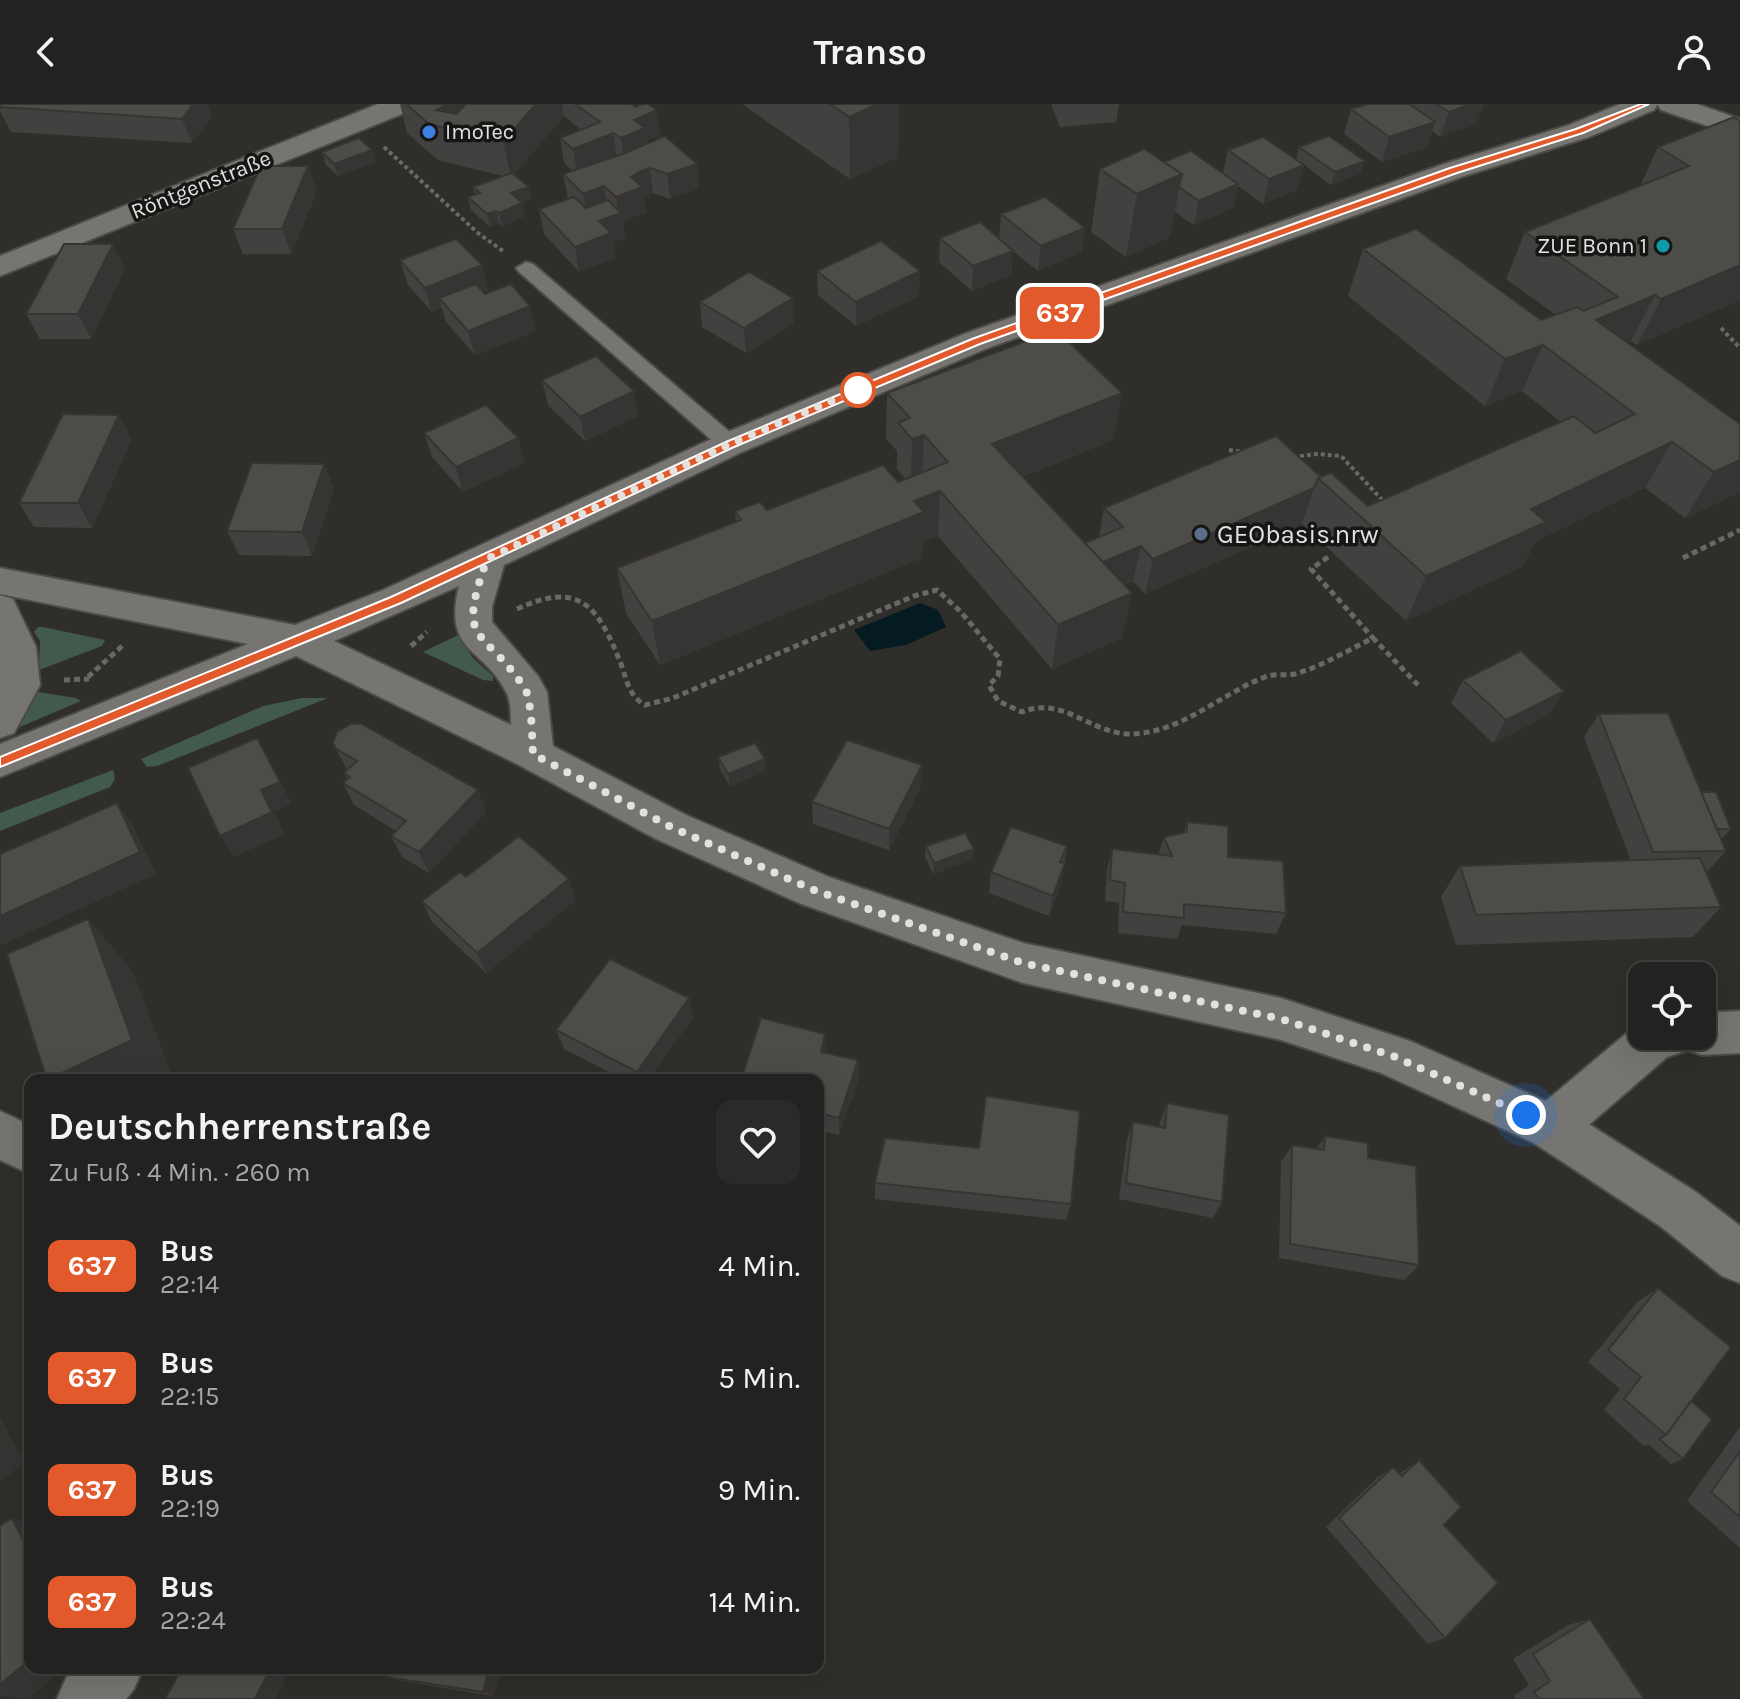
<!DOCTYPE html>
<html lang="de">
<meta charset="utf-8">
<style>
body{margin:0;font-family:Karla,sans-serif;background:#2c2a29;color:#f1f3f6;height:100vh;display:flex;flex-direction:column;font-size:30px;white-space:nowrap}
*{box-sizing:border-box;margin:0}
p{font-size:26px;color:#a3a4a5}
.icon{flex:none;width:44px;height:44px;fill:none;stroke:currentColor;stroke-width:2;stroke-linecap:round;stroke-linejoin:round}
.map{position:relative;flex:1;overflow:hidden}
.sheet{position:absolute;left:24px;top:970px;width:800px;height:600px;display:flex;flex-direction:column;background:#242220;border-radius:16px;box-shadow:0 8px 32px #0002,0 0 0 2px #413f3e}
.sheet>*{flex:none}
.badge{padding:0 16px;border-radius:12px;font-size:28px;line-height:52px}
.fabs{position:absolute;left:1628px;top:858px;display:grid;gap:16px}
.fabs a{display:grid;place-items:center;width:88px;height:88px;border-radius:16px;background:#242220;box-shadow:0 8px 32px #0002,0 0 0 2px #413f3e;font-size:40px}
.you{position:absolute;width:40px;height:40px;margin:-20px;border:6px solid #fff;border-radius:50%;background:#1a73e8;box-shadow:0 0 0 12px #1a73e833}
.map>.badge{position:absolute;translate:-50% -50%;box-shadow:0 0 0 4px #fff}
.round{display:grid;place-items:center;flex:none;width:84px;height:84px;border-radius:16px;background:#2c2a29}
.headline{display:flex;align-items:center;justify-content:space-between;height:136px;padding:0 24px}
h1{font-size:38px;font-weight:700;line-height:60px}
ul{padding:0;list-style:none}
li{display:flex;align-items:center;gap:24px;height:112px;padding:0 24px}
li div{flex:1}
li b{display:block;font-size:30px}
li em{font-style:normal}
li .badge{min-width:88px;font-weight:700;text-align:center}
header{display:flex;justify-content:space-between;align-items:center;height:104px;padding:0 24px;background:#242220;font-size:36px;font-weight:700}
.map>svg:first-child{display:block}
.green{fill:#42594d}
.water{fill:#041b21}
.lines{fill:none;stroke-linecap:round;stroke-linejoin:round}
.lane-casing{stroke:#4d4b48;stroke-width:4}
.street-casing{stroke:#4d4b48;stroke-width:4}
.secondary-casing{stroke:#4d4b48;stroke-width:4}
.path-far1{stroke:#6a6865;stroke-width:4;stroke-dasharray:4 3;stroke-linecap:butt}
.path{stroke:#6a6865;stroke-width:5;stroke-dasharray:6 4;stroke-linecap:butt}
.lane{fill:#777572;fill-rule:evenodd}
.street{fill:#777572;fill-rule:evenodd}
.secondary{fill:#777572;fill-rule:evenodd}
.wall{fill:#43413f}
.shaded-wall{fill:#373533}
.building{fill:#4e4c49;stroke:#373533;stroke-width:2}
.line{fill:#e2592b;stroke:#fff;stroke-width:2}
.walk{stroke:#e2e1df;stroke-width:8;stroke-dasharray:0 14.4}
.shop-dot{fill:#3f7fe0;stroke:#171615;stroke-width:3}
.culture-dot{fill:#0f9aa8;stroke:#171615;stroke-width:3}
.stop-dot{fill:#fff;stroke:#e2592b;stroke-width:4}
.service-dot{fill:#5c6f8a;stroke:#171615;stroke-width:3}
.labels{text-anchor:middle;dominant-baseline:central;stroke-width:7;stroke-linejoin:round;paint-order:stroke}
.far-poi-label{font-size:22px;fill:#e2e1df;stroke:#171615;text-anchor:start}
.far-street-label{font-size:22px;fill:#e2e1df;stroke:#171615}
.poi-label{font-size:26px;fill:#e2e1df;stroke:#171615;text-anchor:start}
</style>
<header><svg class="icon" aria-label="back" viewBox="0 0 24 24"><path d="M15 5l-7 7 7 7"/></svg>Transo<svg class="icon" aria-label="person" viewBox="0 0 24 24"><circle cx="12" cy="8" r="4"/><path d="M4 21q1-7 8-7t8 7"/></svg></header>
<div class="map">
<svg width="1740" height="1595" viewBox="0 0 1740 1595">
<rect width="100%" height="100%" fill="#302e2b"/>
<path class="green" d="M38,523H43L105,536L102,542L39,566L40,537L34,528Z
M458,531L473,554L493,572V577L483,576L423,548Z
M32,587L76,594L81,597L15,625Z
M302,594H328L157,662L147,663L141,655L263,602Z
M113,666L115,675L110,683L0,727V709Z"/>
<path class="water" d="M920,499L938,506L946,523L906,541L870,547L854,526Z"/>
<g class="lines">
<g class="lane-casing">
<path id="lane" d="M526,158L533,160L738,335L741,340L738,345H722L519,168L516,164Z"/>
</g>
<g class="street-casing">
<path id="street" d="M378,0H416L412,6L0,172V152Z
M1657,0H1697L1740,15V33L1661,6Z
M1740,907V949L1702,951L1688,946L1667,953L1568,1039L1551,1045L1534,1039L1527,1023L1534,1007L1640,918L1642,932H1702V909Z
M0,1007L30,1021V1070L0,1056Z
M74,1564H143L134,1585L126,1595H57L66,1574Z"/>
</g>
<g class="secondary-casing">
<path id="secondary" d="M1620,0H1658L1654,6L1589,33L1464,72L988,244L742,348L504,461L492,503V518L538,572L547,588L553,642L686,711L829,773L1023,839L1281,894L1410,937L1568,1007L1696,1088L1740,1122V1179L1722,1172L1660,1122L1534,1039L1381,969L1281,936L1023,879L799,799L656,735L519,661L296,552L0,673V640L248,540L0,490V464L295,521L383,486L718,332L964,230L1444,60L1569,21ZM459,482C442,550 485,543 507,590C511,599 511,612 511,621L334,537Z
M0,491L13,495L36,543L40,581L14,629L0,634Z"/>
</g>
<path class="path-far1" d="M384,43L478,129L503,147
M1721,224L1740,244
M1229,346L1244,348
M1293,353L1317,350L1341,352L1386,400"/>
<path class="path" d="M1328,453L1311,465L1373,534
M1683,454L1740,426
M517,505C580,476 598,502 621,560C627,577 629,592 645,601L673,594L914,492L937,486L961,508L1000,555L998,572L989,581L998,597L1022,608C1064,591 1091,631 1132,630C1183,628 1220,590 1265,573C1275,569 1285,572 1295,570C1323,562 1348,546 1373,534L1418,581
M411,542L427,528
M88,573L122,542
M64,576L89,575"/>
<use href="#lane" class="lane"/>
<use href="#street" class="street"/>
<use href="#secondary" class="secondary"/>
</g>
<path class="wall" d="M1,0H207L212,12L192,39L11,28L0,7Z
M400,0H631L660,31L647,36V40L697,60L699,84L670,95L653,89L643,92L646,108L623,117L625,134L613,138L615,154L579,168L544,130L539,105L568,95L563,70L573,67L564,59L560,34L581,26L564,12L514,70L529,83L531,95L522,99L525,112L502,122L499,119L490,123L471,106L468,93L475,91L473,83L503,72L438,56L407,29Z
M742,0H899L898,53L850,75Z
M1051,0H1119L1116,18L1060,23Z
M1368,0H1484L1476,20L1440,33L1432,27L1427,43L1382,58L1344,30L1351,5Z
M1734,13L1740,196L1637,241L1631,237L1627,239L1740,388L1685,414L1645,384L1536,437L1522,463L1406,517L1302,420L1145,490L1133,477L1124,481L1132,489L1122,534L1052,565L938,432L923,438L922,454L660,561L626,509L617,464L736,418L735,407L767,406L898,378L905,375L897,365V347L886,335L887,289H1122L1113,336L1022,373L1085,439L1099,433L1104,404L1321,373L1368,402L1561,318L1522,287L1485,302L1348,192L1363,145L1541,216L1556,211L1506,175L1525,128L1640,82L1658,43Z
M1299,43L1361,69L1331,81L1304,61L1297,86L1263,100L1238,82L1233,104L1194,121L1175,108L1170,133L1126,153L1091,128L1100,65L1164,58L1223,69L1228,46L1296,55Z
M322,48L376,58L338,72L326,61Z
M317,87L291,150H243L233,125Z
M1001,110L1082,148L1038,167L1013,147L1011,171L972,187L939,158L940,134H999Z
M400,156L482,161L488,186L484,188L536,227L475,251L446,218L442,204L432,208L408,181Z
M125,165L91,235H40L26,210Z
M817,167L919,192L856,222L818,191Z
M700,198L794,219L746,249L702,223Z
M542,276L638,312L585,337L548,301Z
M424,329L518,334L524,359L463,388L432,353Z
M132,335L92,424L34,423L19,399Z
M324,360L334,384L312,452L239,451L227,427Z
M1463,576L1550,610L1493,639L1451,599Z
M1599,610L1701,688L1731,725L1721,735L1726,747L1706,769L1721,803L1693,833L1456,841L1441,793L1460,762L1631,757L1584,633Z
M333,639L478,686L486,708L429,769L402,753L391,732L396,727L354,701L343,679L347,675L344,669L347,666Z
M718,653L765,655L766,667L730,682L720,665Z
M921,683L889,746L813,720L812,698Z
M1187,718L1228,753L1286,809L1276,830L1182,821L1177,835L1118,829L1119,799L1105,797L1107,766L1112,745L1158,751L1164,733L1184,729Z
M926,742L974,745L972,756L933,770L925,753Z
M1067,742L1061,780L1049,812L989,789L991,768Z
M466,773L576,796L486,869L432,818L422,797Z
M689,894L693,913L649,976H624L564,945L556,926Z
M826,949L858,956L859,974L839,1031L818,1026V976Z
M1167,999L1222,1098L1213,1114L1119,1095L1127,1035L1133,1018L1159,1023L1160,1017Z
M1325,1032L1368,1054L1419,1161L1404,1176L1279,1154L1281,1058L1292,1041L1316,1045Z
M979,1044L1071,1100L1066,1116L875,1095V1079Z
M1658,1184L1691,1297L1683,1355L1671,1360L1648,1340L1644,1342L1604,1306L1620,1285L1588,1258L1637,1198Z
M1740,1323V1444L1687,1397Z
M1419,1356L1444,1421L1445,1534L1428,1540L1326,1423L1378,1373L1393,1363L1399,1370Z
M1590,1515L1644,1595H1516L1514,1592L1529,1581L1513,1555L1568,1521Z
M501,1564L494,1592L401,1577L386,1573Z"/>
<path class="shaded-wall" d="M193,0H207L212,12L192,39L182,15Z
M448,0H477L480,16L436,6Z
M536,0H562L564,12L511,74L503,38Z
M878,0H899L898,53L850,75L849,13Z
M1472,0H1484L1476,20L1440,33L1449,8Z
M657,6L660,31L647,36L649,48L625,58L621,34L634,16Z
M1435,18L1427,43L1382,58L1389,33Z
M613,29L617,54L577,70L573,45Z
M372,46L376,58L338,72L334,60Z
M1365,57L1361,69L1331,81L1335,68Z
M697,60L699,84L670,95L667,70Z
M1304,61L1297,86L1263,100L1269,75Z
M308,62L317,87L291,150L282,125Z
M650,64L653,89L643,92L646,108L623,117L625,134L613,138L615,154L579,168L575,143L599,117L618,110L616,93L631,73L641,67Z
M1182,70L1170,133L1126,153L1137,90Z
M1238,80L1233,104L1194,121L1199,97Z
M604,82L608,107L587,114L583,90Z
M529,83L531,95L514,102L511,89Z
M522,99L525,112L502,122L499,109Z
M496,107L499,119L490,123L487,110Z
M1085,124L1082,148L1038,167L1041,142Z
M113,140L125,165L91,235L78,210Z
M1013,147L1011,171L972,187L973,162Z
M482,161L488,186L447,202L439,194L442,204L432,208L425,184Z
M1740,161V196L1637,241L1661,195Z
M920,167L919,192L856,222V198Z
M1655,191L1631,237L1573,263L1596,216Z
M793,194L794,219L746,249L744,224Z
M530,202L536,227L475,251L468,227Z
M1543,241L1522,287L1485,302L1505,255Z
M634,287L638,312L585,337L580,313Z
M1122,289L1113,336L988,386L992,340Z
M119,311L132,335L92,424L78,399Z
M924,331L922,377L911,381L912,335Z
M518,334L524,359L463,388L456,363Z
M1672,338L1645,384L1536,437L1522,463L1406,517L1426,472L1531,405Z
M1740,356V388L1685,414L1714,368Z
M324,360L334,384L312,452L302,428Z
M1314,384L1302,420L1145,490L1153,455Z
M940,387L938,432L923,438L922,454L660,561L652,517L914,397Z
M1141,442L1133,477L1088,497L1095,462Z
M1132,489L1122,534L1052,565L1058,521Z
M1564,587L1550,610L1493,639L1506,616Z
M257,634L292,700L274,708L285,730L234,753L220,732L261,686Z
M765,655L766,667L730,682L728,670Z
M922,661L921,683L889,746V725Z
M478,686L486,708L429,769L419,748Z
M117,699L133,721L156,770L0,842V812Z
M974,745L972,756L933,770L934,759Z
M1065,759L1061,780L1049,812L1053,792Z
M569,775L576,796L486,869L477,849Z
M88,815L132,866L174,976H48Z
M689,894L693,913L649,976H640L637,968Z
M825,930L827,949L821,948Z
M858,956L859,974L839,1031V1014Z
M0,1313L25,1359L0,1377Z
M12,1414L30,1420V1450Z
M30,1556V1564H65L28,1595L0,1592V1580Z
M271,1564H291L276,1595H255Z
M489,1564H501L494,1592L483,1588Z"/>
<path class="building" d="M1,0H193L182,15L0,3Z
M406,0H448L436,6L456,10L466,0H536L503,38L429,20Z
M575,0H631L636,3L643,0H648L657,6L634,16L645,24L621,34L613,29L573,45L560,34L600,18Z
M830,0H878L849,13Z
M1368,0H1409L1435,18L1389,33L1351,5Z
M1436,0H1472L1449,8Z
M1734,13L1740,17V161L1661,195L1655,191L1596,216L1740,320V356L1714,368L1672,338L1531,405L1546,418L1426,472L1318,374L1331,369L1368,402L1574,312L1595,329L1635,310L1543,241L1505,255L1363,145L1416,125L1541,216L1577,203L1583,207L1618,193L1525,128L1689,62L1658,43Z
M665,32L697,60L667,70L650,64L641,67L631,73L642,83L616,93L604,82L583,90L563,70L623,50Z
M1329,32L1365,57L1335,68L1299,43Z
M1263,33L1304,61L1269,75L1228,46Z
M359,34L372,46L334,60L322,48Z
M1144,45L1182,70L1137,90L1100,65Z
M1191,47L1238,80L1199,97L1179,83L1182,70L1164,58Z
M261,62H308L282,125H233Z
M512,69L529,83L511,89L522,99L499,109L496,107L487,110L468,93L480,89L473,83Z
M574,93L586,104L608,96L621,109L599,117L611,129L575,143L539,105Z
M1045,93L1085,124L1041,142L1001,110Z
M980,118L1013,147L973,162L940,134Z
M456,135L482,161L425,184L400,156Z
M881,137L920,167L856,198L817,167Z
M64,140H113L78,210H26Z
M749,168L793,194L744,224L700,198Z
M476,180L485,190L511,180L530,202L468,227L439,194Z
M1056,226L1122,289L992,340L1132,489L1058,521L940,387L914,397L924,408L652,517L617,464L741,416L735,407L760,398L767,406L883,361L898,378L948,358L924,331L912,335L898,319L910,314L887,289Z
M596,252L634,287L580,313L542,276Z
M486,301L518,334L456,363L424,329Z
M63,310L119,311L78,399H19Z
M1276,332L1321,373L1318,374L1314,384L1153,455L1141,442L1103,458L1085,439L1123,423L1104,404Z
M252,359L324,360L302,428L227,427Z
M1521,547L1564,587L1506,616L1463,576Z
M1668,609L1726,747L1653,748L1599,610Z
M351,620H362L478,686L419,748L391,732L406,717L343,679L350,673L344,669L357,657L336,645L333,639L337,628Z
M257,634L280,678L261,686L272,708L220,732L188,664Z
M847,636L922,661L889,725L812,698Z
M755,639L765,655L728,670L718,653Z
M1701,688H1716L1731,725H1717Z
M117,699L140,748L0,812V750Z
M1187,718L1228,722V753L1283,757L1286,809L1184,800V814L1123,808L1125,779L1110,776L1112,745L1172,752L1164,733L1187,728Z
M1011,723L1067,742L1060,758L1065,759L1053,792L991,768Z
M965,729L974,745L934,759L926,742Z
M519,732L569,775L477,849L422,797L460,768L466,773Z
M1700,754L1721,803L1476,811L1460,762Z
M88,815L132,936L47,976L7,850Z
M610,855L689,894L637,968L556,926Z
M761,914L825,930L821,948L858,956L839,1014L818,1009V976H741Z
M986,992L1080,1007L1071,1100L875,1079L885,1034L979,1044Z
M1167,999L1229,1011L1222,1098L1126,1079L1133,1018L1165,1024Z
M1325,1032L1368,1039V1054L1416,1062L1419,1161L1290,1140L1292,1041L1324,1046Z
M1658,1184L1731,1243L1666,1331L1624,1295L1641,1273L1608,1246Z
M1691,1297L1712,1315L1683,1355L1659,1335L1666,1331Z
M1740,1347V1413L1711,1388Z
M1419,1356L1461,1403L1444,1421L1498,1479L1445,1534L1339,1414L1393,1363L1402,1372Z
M12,1414L30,1450V1556L0,1580V1422Z
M1590,1515L1644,1595H1539L1534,1588L1550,1577L1533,1550Z
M182,1564H271L255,1595H165Z
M390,1564H489L483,1588L386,1573Z"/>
<path class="line" d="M1641,0H1649L1583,29L1457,69L980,240L734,343L401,499L5,661L0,663V653L391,493L726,338L972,235L1450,64L1576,25Z"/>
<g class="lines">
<path class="walk" d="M858,286L730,340L487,455C456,543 481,520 524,583C532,594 532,635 533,650L671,723L814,786L1023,859L1281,915L1393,952L1526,1011"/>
</g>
<circle class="shop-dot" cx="429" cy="28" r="8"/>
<circle class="culture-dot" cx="1663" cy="142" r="8"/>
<circle class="stop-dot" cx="858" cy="286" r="16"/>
<circle class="service-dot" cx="1201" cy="430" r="8"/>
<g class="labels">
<g class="far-poi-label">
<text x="445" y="28">ImoTec</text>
<text x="1647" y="142" text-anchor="end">ZUE Bonn 1</text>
</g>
<g class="far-street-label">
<text transform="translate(201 81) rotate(-22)">Röntgenstraße</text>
</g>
<g class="poi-label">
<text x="1217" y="430">GEObasis.nrw</text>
</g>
</g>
</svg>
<div class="fabs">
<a><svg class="icon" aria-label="locate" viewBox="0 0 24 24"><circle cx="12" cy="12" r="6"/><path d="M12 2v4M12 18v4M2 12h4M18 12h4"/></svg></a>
</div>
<div class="you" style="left:1526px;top:1011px"></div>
<b class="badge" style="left:1060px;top:209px;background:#e2592b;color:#fff">637</b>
<section class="sheet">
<div class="headline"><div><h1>Deutschherrenstraße</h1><p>Zu Fuß · 4 Min. · 260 m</p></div><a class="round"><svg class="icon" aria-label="heart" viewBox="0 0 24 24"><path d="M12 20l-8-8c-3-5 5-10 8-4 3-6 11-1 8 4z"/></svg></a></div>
<ul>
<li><span class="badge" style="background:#e2592b;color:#fff">637</span><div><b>Bus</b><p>22:14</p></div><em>4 Min.</em></li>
<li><span class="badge" style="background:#e2592b;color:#fff">637</span><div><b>Bus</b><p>22:15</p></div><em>5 Min.</em></li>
<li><span class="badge" style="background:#e2592b;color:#fff">637</span><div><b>Bus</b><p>22:19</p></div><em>9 Min.</em></li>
<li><span class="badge" style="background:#e2592b;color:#fff">637</span><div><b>Bus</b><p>22:24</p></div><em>14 Min.</em></li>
</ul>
</section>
</div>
